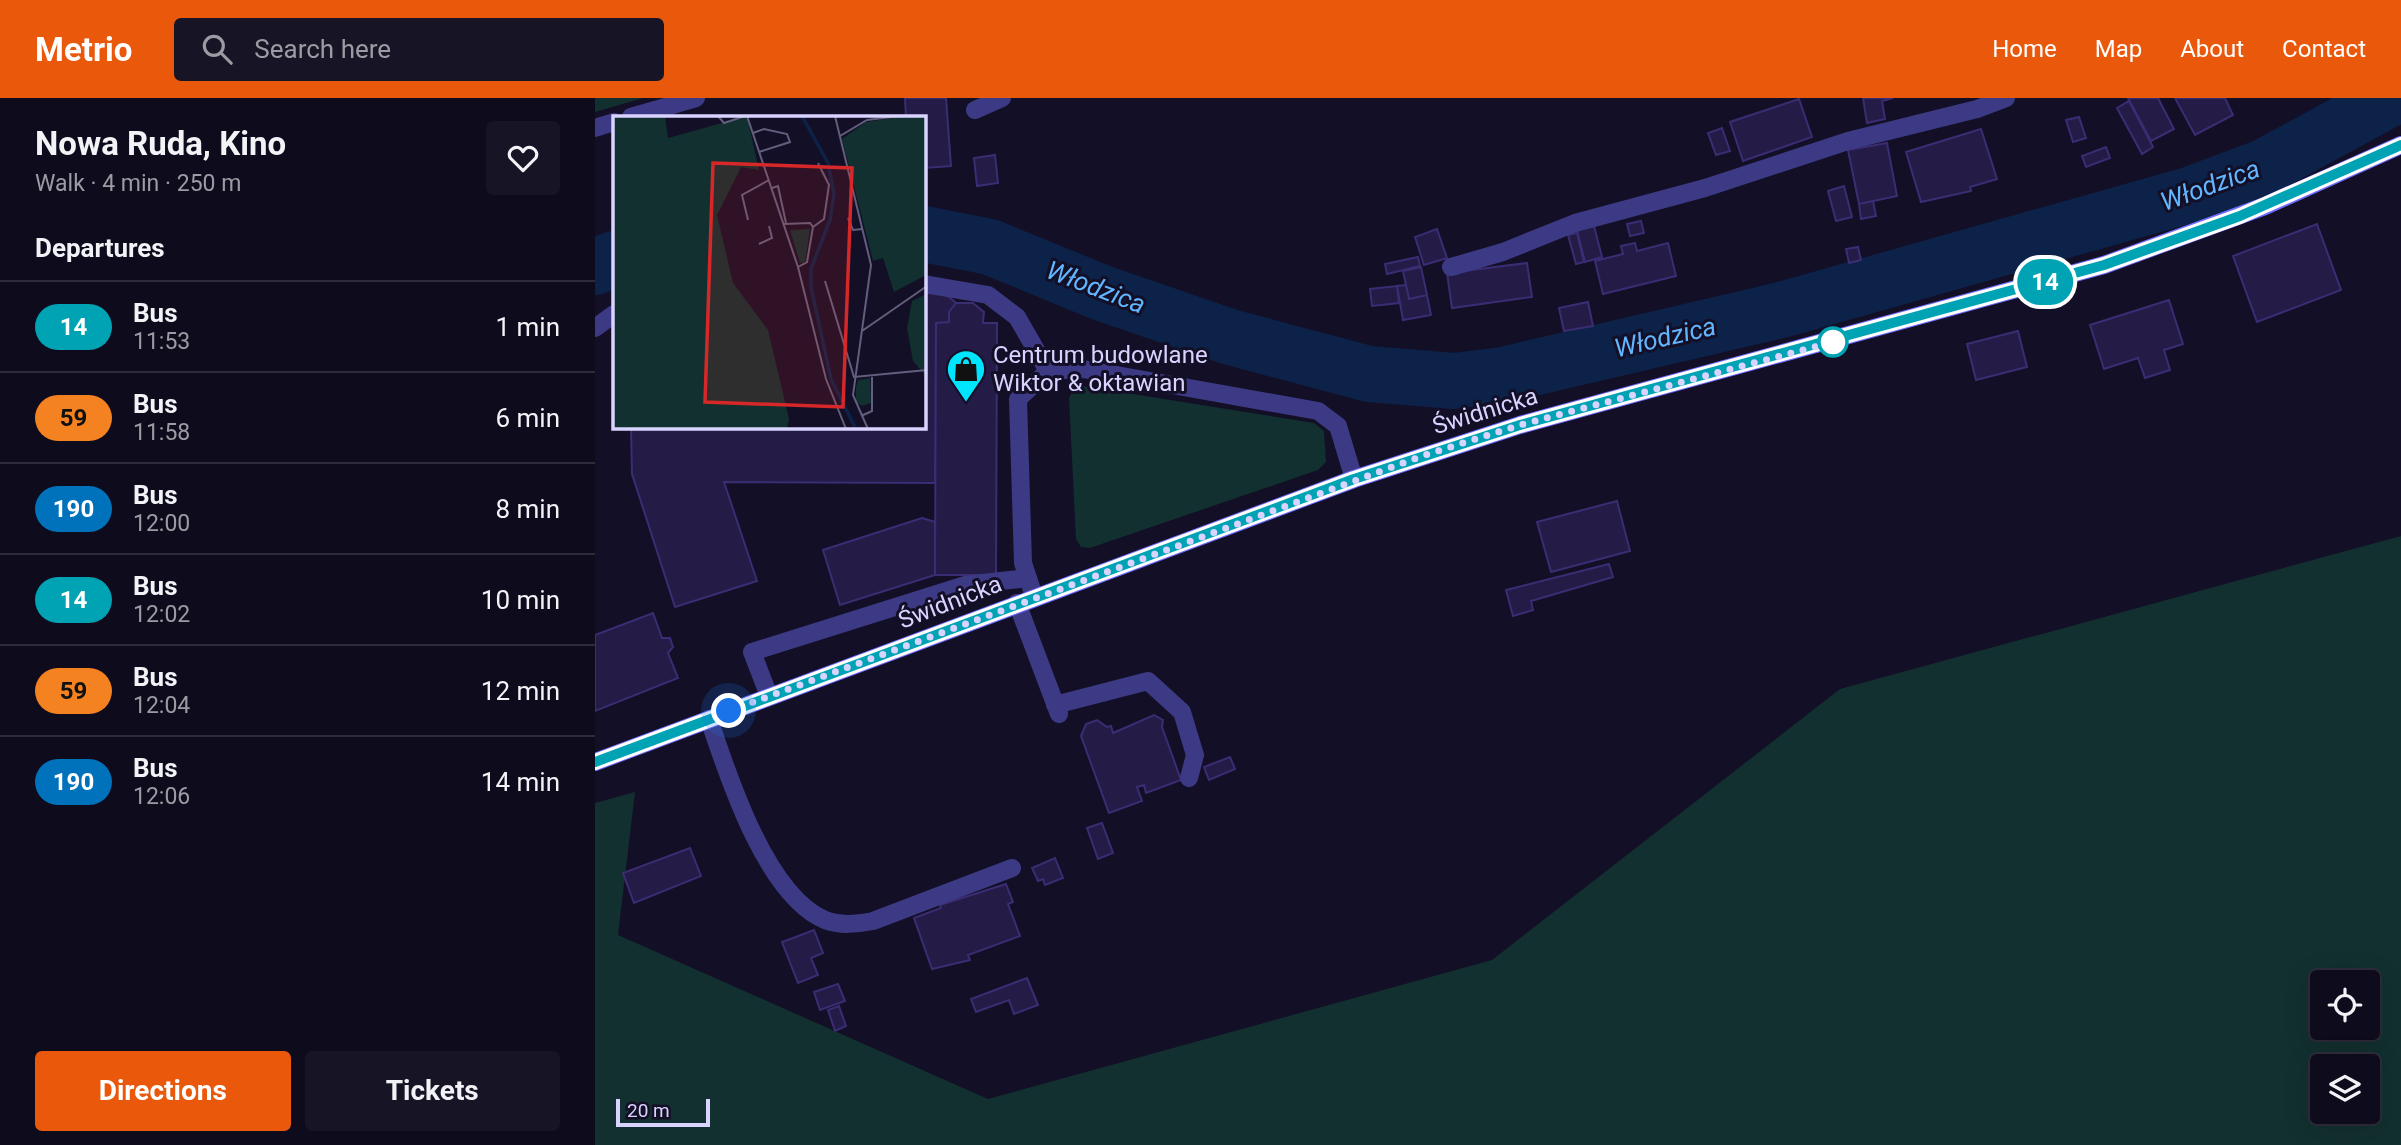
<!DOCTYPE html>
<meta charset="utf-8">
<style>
body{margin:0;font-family:Roboto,sans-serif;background:#171425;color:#f1f3f6;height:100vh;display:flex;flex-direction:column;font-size:26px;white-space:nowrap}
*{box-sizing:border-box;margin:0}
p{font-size:23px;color:#9b9ba3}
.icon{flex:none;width:38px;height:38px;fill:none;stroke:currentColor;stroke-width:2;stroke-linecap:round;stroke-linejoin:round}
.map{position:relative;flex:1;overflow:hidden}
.sheet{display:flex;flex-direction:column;background:#0e0b1c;width:595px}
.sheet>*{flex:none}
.badge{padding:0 14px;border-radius:23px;font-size:24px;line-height:46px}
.fabs{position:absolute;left:1715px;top:872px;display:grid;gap:14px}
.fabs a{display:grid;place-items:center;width:70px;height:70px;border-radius:7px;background:#0e0b1c;box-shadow:0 7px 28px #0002,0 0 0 2px #2e2b3b;font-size:35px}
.scale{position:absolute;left:21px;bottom:18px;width:94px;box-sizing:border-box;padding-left:7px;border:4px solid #d9d4ff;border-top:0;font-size:19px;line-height:24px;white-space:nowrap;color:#d9d4ff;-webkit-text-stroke:5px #130f26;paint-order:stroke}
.you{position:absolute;width:35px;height:35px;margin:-18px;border:5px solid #fff;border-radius:50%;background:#1a73e8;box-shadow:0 0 0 10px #1a73e833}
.map>.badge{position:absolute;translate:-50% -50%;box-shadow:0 0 0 4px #fff}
h2{padding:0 35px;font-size:26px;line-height:63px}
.round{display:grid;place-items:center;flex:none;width:74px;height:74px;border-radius:7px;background:#171425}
.headline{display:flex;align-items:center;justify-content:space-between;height:119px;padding:0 35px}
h1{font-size:33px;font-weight:700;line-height:52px}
.button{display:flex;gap:14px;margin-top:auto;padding:14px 35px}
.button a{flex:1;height:80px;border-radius:7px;background:#ea580c;color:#fff;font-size:28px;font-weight:700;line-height:80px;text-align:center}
.button a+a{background:#171425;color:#f1f3f6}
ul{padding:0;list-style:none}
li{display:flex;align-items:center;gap:21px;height:91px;padding:0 35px;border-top:2px solid #2e2b3b}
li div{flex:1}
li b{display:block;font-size:26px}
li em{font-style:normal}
li .badge{min-width:77px;font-weight:700;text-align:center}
header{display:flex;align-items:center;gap:42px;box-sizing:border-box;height:98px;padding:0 35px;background:#ea580c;color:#fff}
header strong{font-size:33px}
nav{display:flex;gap:38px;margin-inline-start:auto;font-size:24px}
.search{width:490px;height:63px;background:#171425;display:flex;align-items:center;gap:18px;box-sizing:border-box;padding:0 24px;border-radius:7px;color:#9b9ba3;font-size:26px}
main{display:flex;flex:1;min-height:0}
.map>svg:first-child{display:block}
.green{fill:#12302f;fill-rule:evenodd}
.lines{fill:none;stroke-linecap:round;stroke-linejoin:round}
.river{stroke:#0c2248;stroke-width:56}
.building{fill:#241b47;stroke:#3b2d73;stroke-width:2}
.lane{stroke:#3d3a85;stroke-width:18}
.street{stroke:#3d3a85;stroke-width:18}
.secondary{stroke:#6f6bff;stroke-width:18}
.line-casing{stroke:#fff;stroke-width:16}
.line{stroke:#00a3b4;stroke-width:10}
.walk{stroke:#d9d4ff;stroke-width:7;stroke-dasharray:0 12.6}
.stop-dot{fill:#fff;stroke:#00a3b4;stroke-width:3.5}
.labels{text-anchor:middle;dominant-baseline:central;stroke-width:6;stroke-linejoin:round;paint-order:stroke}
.poi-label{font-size:24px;fill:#d9d4ff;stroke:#130f26;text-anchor:start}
.street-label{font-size:24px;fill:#d9d4ff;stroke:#130f26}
.water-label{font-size:26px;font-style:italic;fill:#62b6ff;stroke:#130f26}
.inset-river{fill:none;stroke:#0c2248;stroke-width:3.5}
.inset-road{fill:none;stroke:#625e7d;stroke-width:2}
.view{fill:#d62828;fill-opacity:0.15;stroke:#d62828;stroke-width:3.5}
.inset-edge{fill:none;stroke:#d9d4ff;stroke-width:3.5}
</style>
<header>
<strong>Metrio</strong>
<div class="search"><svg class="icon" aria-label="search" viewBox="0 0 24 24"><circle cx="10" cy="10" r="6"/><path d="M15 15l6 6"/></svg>Search here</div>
<nav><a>Home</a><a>Map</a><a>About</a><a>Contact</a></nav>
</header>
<main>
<section class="sheet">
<div class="headline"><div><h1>Nowa Ruda, Kino</h1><p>Walk · 4 min · 250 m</p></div><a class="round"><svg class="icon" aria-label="heart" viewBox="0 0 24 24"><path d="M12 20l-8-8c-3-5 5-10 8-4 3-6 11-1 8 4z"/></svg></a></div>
<h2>Departures</h2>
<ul>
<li><span class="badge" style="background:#00a3b4;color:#fff">14</span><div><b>Bus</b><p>11:53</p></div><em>1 min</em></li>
<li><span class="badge" style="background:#f58220;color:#111">59</span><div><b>Bus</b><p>11:58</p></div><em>6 min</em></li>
<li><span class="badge" style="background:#0072bc;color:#fff">190</span><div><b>Bus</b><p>12:00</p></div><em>8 min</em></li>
<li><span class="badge" style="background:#00a3b4;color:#fff">14</span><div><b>Bus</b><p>12:02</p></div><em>10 min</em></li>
<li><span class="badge" style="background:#f58220;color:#111">59</span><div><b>Bus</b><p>12:04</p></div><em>12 min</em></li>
<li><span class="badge" style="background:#0072bc;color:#fff">190</span><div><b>Bus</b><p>12:06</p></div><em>14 min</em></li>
</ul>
<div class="button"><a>Directions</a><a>Tickets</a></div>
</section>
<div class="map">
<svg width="1806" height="1047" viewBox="0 0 1806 1047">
<rect width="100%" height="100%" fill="#130f26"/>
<path class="green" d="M0,0H48L0,14Z
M488,288L719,325L729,333L731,364L723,372L495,450L486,449L481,441L474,300L479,291Z
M1806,438V1047H0V705L40,694L23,837L393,1001L897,862L1245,591ZM1727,884H1773V929H1727ZM1727,968H1773V1013H1727Z"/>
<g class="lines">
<path class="river" d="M329,136L395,149L507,195L635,239L774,276L859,283L908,277L1186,212L1594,97L1669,69L1796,0
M0,169L19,161"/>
</g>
<path class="building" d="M310,0H351L356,68L329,70V19H311Z
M1268,0H1298L1287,3L1290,21L1272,25Z
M1533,0H1563L1579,31L1556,43Z
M1580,0H1630L1638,17L1600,37Z
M1204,1L1217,39L1148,63L1135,24Z
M1534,3L1558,49L1547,56L1522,10Z
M1484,19L1491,40L1478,44L1471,22Z
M1127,30L1135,53L1121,57L1113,35Z
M1386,31L1402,81L1375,89L1376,93L1326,104L1311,54Z
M1292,45L1302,98L1264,106L1253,52Z
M1511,49L1515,60L1491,69L1487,58Z
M400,57L403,85L382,88L379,60Z
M1249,88L1257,119L1241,123L1233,93Z
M1278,103L1281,118L1266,121L1264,106Z
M1046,123L1049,135L1035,138L1032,126Z
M1722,126L1746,192L1662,224L1638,158Z
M999,128L1007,159L990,164L982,132Z
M842,131L852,160L829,167L820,139Z
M982,135L989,164L981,166L973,137Z
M1040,145L1042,153L1073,145L1081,178L1008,196L1000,163L1028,156L1026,148Z
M1263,149L1266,162L1254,165L1251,151Z
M823,159L825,168L792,176L790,166Z
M932,165L937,199L857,210L852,175Z
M826,169L832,197L814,201L808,173Z
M811,187L814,201L832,197L836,217L808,222L802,188Z
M802,188L804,205L777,208L775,191Z
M329,195H349L361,205L354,214V224L341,225L340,385L129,384L162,483L80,509L37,376L36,329H329Z
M1574,202L1588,246L1569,252L1575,272L1550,280L1543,260L1509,271L1495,227Z
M993,204L998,228L969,233L964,210Z
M361,205H378L389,214L388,225H402L401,477H340L341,225L354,224V214Z
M1423,233L1432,269L1381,282L1372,246Z
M1022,403L1035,453L956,474L942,424Z
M327,420L340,424V477L245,507L228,452Z
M1014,466L1018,479L936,503L938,512L918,518L911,492Z
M58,515L67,540H75L78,549L73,555L83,580L0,613V537Z
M559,617L568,622L567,629L586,682L551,695L549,687L542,689L547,703L514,715L486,638L491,626L502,622L512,629L516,628L518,635Z
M635,659L640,671L614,682L609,669Z
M507,725L518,755L503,761L492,730Z
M95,750L106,778L39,805L28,775Z
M460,760L468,780L450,787L448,781L443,783L437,770Z
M411,786L418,804L413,806L425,838L373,857L375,862L337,871L319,820L346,810L345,807Z
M219,832L228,855L216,860L223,877L203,885L187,844Z
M432,880L443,907L419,916L414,902L381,914L376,901Z
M243,886L250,903L225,912L219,894Z
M244,908L251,928L240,933L233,912Z"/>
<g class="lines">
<path class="lane" d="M380,12L407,0
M856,169L908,154L980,125L1110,90L1253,43L1382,11L1411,0
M329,186L393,197L422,219L453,273
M0,230L19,216
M439,498L428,465L423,301L453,273L488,271L723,313L743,328L759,381
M422,505L464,616
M174,598L157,554L370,487L433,480
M460,607L553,583L587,614L600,657L594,680
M114,621C133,678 171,797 230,822C246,828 261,826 278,823L417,770"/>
<path class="street" d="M36,19L101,0
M0,30L19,24"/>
<path class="secondary" d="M0,664L759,381L925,327L1509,167L1670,108L1806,47"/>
</g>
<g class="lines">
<g class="line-casing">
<path id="line" d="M0,664L759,381L925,327L1509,167L1645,118L1806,47"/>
</g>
<use href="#line" class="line"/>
<path class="walk" d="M134,613L827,358L925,327L1238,244"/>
</g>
<defs>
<g id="shop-pin" transform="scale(2.0125)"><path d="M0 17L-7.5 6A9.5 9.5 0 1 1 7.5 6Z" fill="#00e5ff" stroke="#130f26"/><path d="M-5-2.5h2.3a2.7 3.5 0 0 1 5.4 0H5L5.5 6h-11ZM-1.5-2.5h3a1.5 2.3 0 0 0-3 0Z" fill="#111"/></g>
</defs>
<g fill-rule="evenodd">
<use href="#shop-pin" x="371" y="271"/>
</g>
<circle class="stop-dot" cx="1238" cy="244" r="14"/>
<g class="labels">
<g class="poi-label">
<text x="398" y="257">Centrum budowlane<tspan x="398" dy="28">Wiktor &amp; oktawian</tspan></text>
</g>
<g class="street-label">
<text transform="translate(890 313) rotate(-17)">Świdnicka</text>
<text transform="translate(355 504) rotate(-21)">Świdnicka</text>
</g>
<g class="water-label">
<text transform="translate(1615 87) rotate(-20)">Włodzica</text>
<text transform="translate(501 189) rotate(21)">Włodzica</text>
<text transform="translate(1070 239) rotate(-13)">Włodzica</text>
</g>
</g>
<g transform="translate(18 18)">
<rect width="313" height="313" fill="#130f26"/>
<path d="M0,0H52L55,22L134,0L146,54L128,51L104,99L120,167L155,214L176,303L174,313H0ZM293,0H313V159L281,176L270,142L260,145L229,23L253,6ZM197,113L192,146L187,147L177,114ZM313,178V260L300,245L294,212L299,185ZM257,262L258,287L249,290L243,286V271L245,264Z" fill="#12302f"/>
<path class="inset-river" d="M189,0L215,47L221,78L217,104L198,153V171L218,263L243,313"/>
<path class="inset-road" d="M105,0L111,7L132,0M134,0L185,151L213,263L233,313M222,0L258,149L240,279L255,313M140,17L151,13L174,18L177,26L146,36M227,20L254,4L287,0M159,72L165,70L173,107M235,102L240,114L250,113M135,104L129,79L156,64M171,108L197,107L200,111L194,146L185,151M200,111L211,103L216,69L205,47M146,128L159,122L156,110M212,165L241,261L314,254M249,215L314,170M248,300L259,295V261"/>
<path class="view" d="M100,47L239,52L230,291L92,286Z"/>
<rect width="313" height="313" class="inset-edge"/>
</g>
</svg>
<div class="fabs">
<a><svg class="icon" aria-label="locate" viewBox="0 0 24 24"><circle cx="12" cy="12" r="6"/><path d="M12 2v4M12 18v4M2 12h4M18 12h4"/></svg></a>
<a><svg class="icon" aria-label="layers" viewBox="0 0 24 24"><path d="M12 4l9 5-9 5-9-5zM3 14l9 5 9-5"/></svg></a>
</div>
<div class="scale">20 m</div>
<div class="you" style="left:134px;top:613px"></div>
<b class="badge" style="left:1450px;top:184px;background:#00a3b4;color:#fff">14</b>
</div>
</main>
